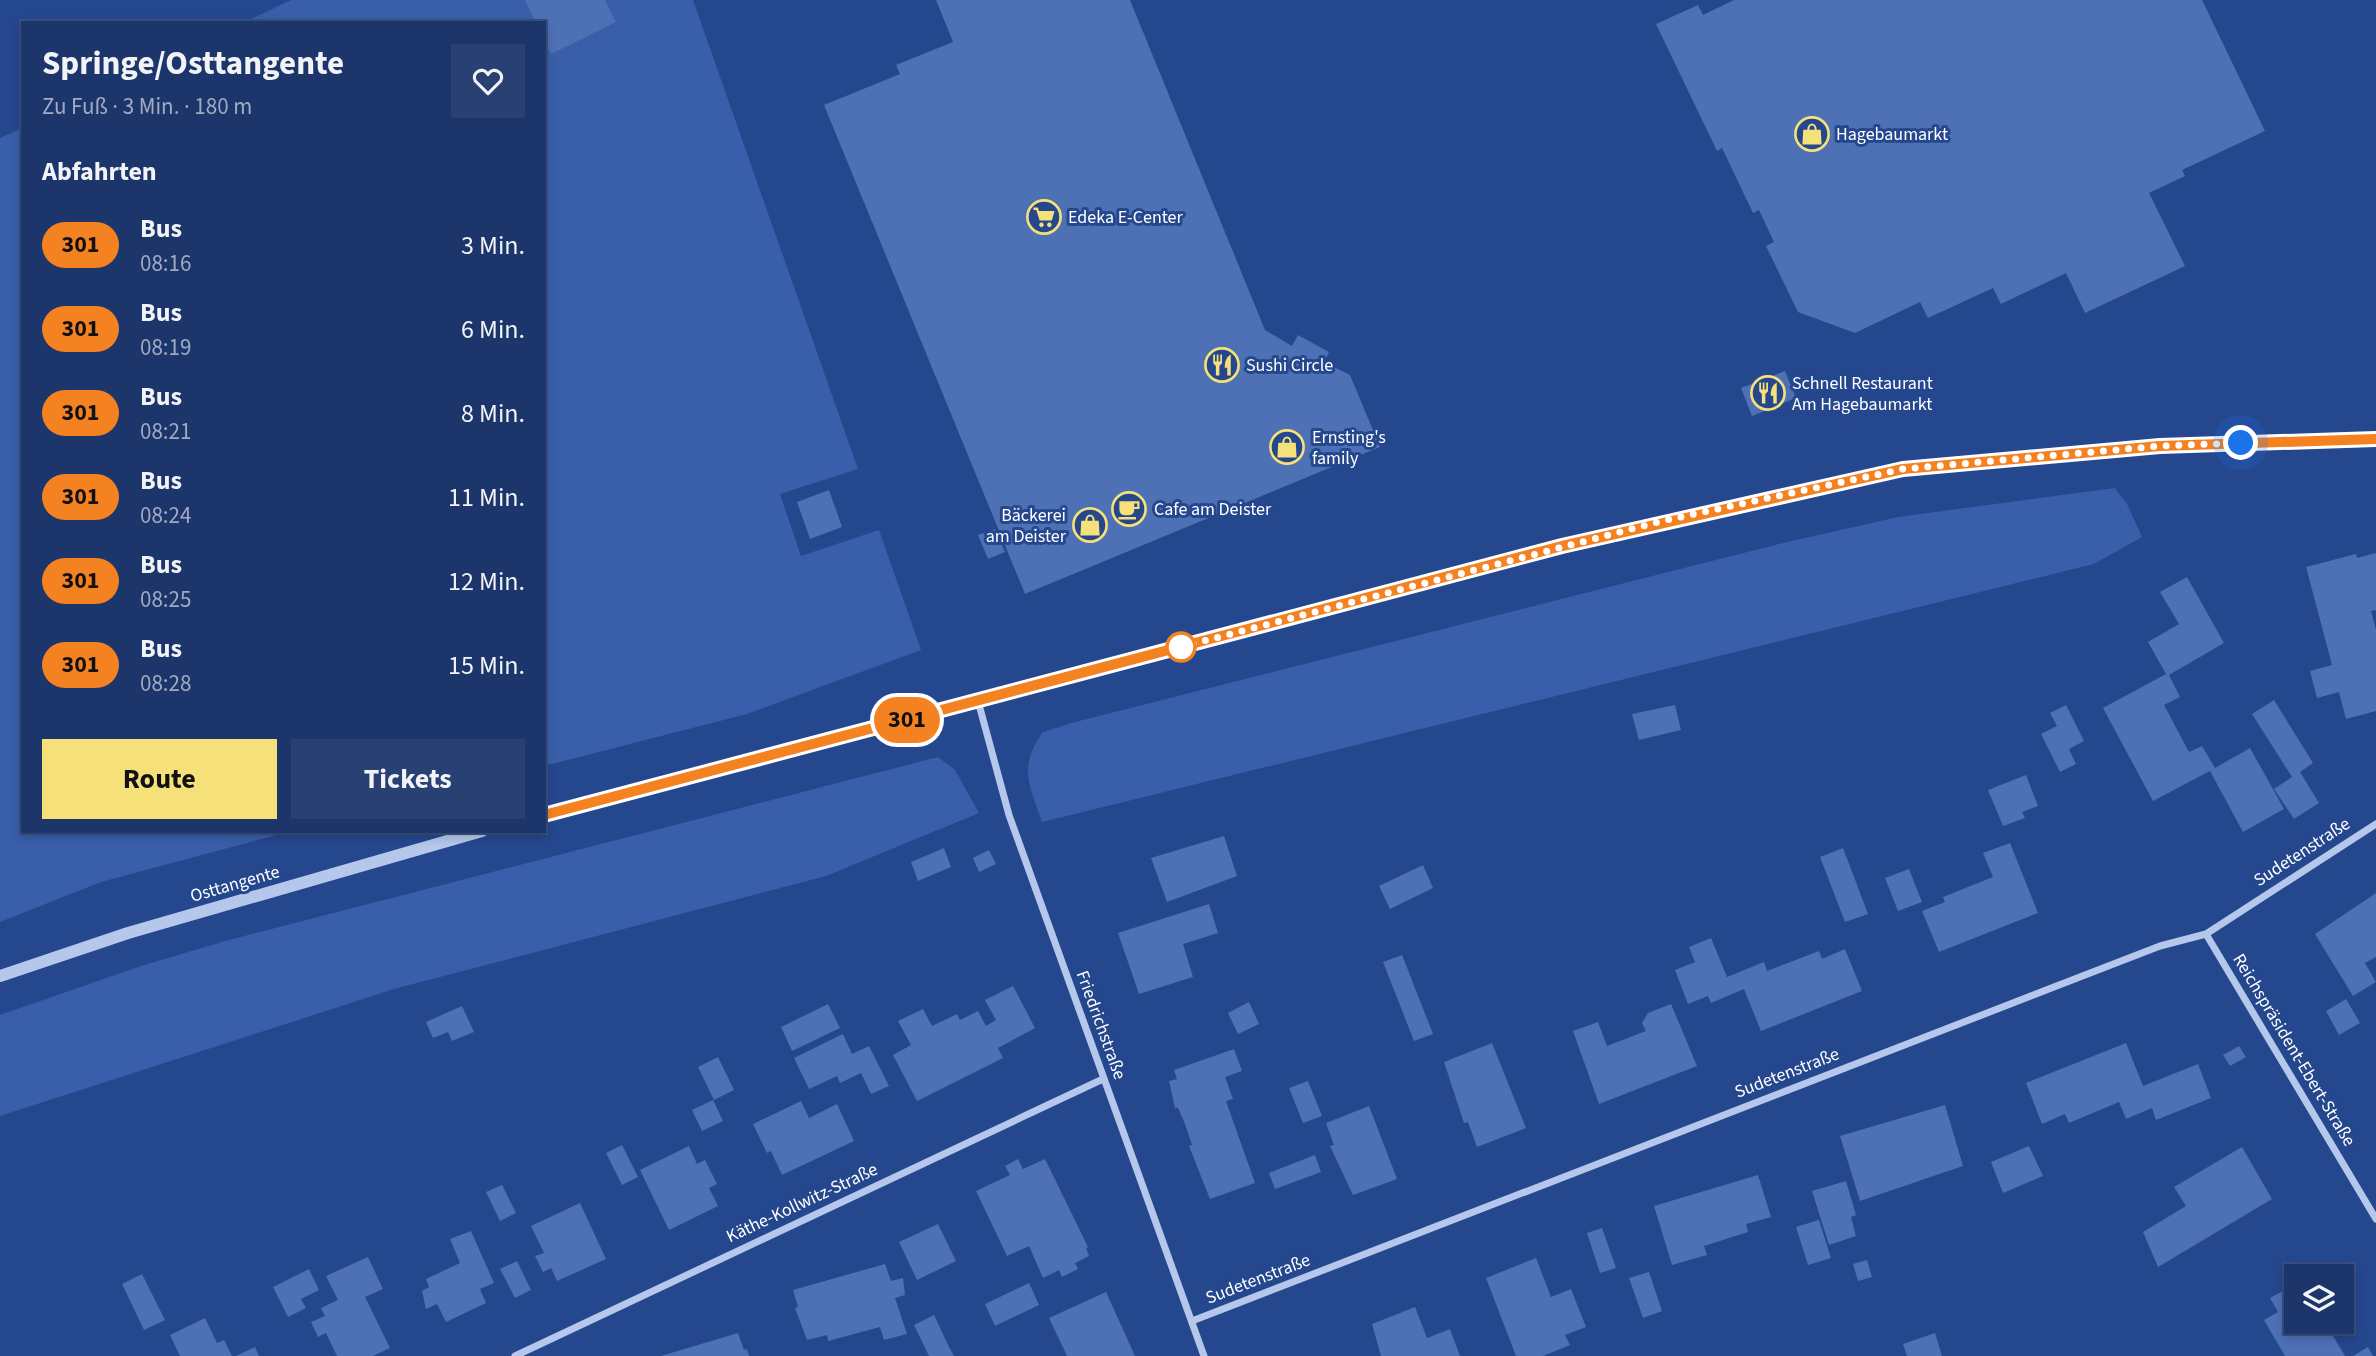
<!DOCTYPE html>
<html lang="de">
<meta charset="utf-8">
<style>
body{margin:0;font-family:"Source Sans 3",sans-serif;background:#294072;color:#f1f3f6;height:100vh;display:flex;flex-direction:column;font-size:26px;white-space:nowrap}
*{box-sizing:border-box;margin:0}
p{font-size:23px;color:#a0abc1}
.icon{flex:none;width:38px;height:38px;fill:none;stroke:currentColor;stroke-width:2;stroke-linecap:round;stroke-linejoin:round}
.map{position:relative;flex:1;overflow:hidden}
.panel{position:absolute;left:21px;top:21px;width:525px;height:812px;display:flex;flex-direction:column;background:#1c356a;border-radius:0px;box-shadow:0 4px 10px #0003,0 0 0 2px #3a507e}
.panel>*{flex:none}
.badge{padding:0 14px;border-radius:23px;font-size:24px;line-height:46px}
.controls{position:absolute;left:2284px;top:1264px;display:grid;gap:14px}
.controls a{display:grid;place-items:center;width:70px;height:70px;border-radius:0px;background:#1c356a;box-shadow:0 4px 10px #0003,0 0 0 2px #3a507e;font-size:35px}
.you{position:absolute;width:35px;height:35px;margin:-18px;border:5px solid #fff;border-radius:50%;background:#1a73e8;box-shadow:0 0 0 10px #1a73e833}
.map>.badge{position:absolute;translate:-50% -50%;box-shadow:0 0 0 4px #fff}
h2{padding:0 21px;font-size:26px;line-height:63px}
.round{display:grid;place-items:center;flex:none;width:74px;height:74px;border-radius:0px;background:#294072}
.headline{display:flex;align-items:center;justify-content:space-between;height:119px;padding:0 21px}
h1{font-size:33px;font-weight:700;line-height:52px}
.action{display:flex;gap:14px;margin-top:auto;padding:14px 21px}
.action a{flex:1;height:80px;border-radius:0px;background:#f5e079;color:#111;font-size:28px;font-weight:700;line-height:80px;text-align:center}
.action a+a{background:#294072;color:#f1f3f6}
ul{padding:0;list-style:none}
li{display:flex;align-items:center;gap:21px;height:84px;padding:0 21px}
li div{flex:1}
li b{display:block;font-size:26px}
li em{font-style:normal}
li .badge{min-width:77px;font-weight:700;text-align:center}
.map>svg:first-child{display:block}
.green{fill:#395fab}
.building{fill:#4e70b5}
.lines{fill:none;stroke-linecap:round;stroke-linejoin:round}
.minor{stroke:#b5c7eb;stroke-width:7}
.tertiary{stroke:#b5c7eb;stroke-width:12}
.line-casing{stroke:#fff;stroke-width:16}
.line{stroke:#f58220;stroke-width:10}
.walk{stroke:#fff;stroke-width:7;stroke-dasharray:0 12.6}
.stop-dot{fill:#fff;stroke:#f58220;stroke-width:3.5}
.labels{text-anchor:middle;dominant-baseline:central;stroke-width:6;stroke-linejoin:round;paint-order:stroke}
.poi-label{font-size:18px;fill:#fff;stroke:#25478e;text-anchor:start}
.street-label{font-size:18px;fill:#fff;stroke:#25478e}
</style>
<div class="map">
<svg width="2376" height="1356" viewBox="0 0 2376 1356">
<rect width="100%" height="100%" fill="#25478e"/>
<path class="green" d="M291,0H693L858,469L780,494L801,556L879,530L921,650L747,714L544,766V23H243Z
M23,128V831H291L101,882L0,922V138Z
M2115,488L2127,504L2142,537L2094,564L1042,822C1029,784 1018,767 1043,732L1075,722L1783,543L1898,517Z
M938,757L955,770L979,813L826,876L394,989L0,1116V1015L141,966L225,941Z"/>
<path class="building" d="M525,0H605L616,22L551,54L544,40V23H536Z
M936,0H1130L1265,330L1292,346L1298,335L1329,352L1324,362L1350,375L1380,447L1025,594L824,105L900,74L896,65L953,42Z
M1734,0H2202L2265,131L2182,170L2185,176L2149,193L2185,266L2085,313L2066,273L2001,304L1993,288L1928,318L1920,302L1855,333L1798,312L1766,246L1774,242L1759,210L1753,213L1722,148L1717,151L1656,24L1698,5L1703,15Z
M1785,371L1796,398L1752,416L1741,388Z
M829,490L842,527L810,539L797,502Z
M995,529L1005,552L988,559L978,535Z
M2376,553V610L2371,611L2376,630V711L2346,719L2339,692L2317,698L2310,671L2332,665L2306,567L2356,554L2357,558Z
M2187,577L2224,643L2169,675L2180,697L2164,705L2189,752L2202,746L2215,768L2250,748L2284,809L2243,832L2210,771L2153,801L2103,708L2166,674L2148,642L2179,624L2160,592Z
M2274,700L2313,763L2300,772L2319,803L2294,819L2274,789L2292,777L2252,714Z
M1675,705L1681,730L1639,740L1632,714Z
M2066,705L2084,741L2069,749L2076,764L2060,772L2041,734L2057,726L2050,713Z
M2026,775L2038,806L2022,812L2025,818L2003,826L1988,790Z
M1224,836L1237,876L1167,902L1151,858Z
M2010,843L2038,913L1939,952L1922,911L1945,902L1943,897L1993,877L1983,853Z
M944,848L951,867L918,881L911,862Z
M1843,848L1868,914L1845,922L1820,857Z
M989,850L996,864L979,872L973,858Z
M1423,865L1433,888L1390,909L1379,886Z
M1909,869L1922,902L1898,911L1885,878Z
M2376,893V957L2365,963L2376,982L2353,996L2315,934Z
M1209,904L1218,933L1183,944L1193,977L1139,994L1118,933Z
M1711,938L1727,977L1764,962L1767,971L1819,951L1822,959L1845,949L1862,991L1761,1031L1744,989L1711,1003L1708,996L1688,1004L1675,970L1695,962L1689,947Z
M1402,955L1433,1034L1414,1041L1383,962Z
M1013,986L1035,1028L998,1048L1003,1058L917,1101L893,1055L911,1045L898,1021L923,1009L932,1026L957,1014L960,1020L978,1011L986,1026L996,1020L985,1000Z
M2346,999L2360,1023L2339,1035L2326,1011Z
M1249,1002L1259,1024L1238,1034L1228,1013Z
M828,1004L840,1028L792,1051L781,1027Z
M1671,1004L1697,1066L1599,1104L1573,1031L1598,1022L1607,1046L1646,1031L1642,1023L1648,1013Z
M462,1006L474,1032L452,1041L448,1032L433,1038L426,1022Z
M843,1034L852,1054L869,1046L889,1086L871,1094L861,1073L840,1083L837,1076L809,1089L794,1058Z
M1492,1043L1526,1128L1477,1147L1468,1122L1464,1123L1444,1062Z
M2126,1043L2143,1086L2198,1064L2211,1098L2156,1120L2152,1108L2126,1119L2119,1102L2069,1123L2065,1114L2042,1124L2026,1083Z
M2239,1046L2246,1057L2230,1066L2223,1055Z
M1234,1049L1242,1071L1225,1077L1233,1099L1226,1101L1255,1183L1210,1199L1189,1146L1192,1145L1185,1124L1178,1108H1175L1169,1081L1177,1079L1174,1070Z
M718,1057L734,1090L714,1100L698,1067Z
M1308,1081L1322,1116L1303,1123L1289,1088Z
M713,1100L723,1121L702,1131L692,1110Z
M801,1101L809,1118L837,1104L854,1141L782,1175L771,1151L767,1153L753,1124Z
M1945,1105L1963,1166L1860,1201L1840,1136Z
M1369,1106L1397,1179L1353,1195L1330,1146L1334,1145L1326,1123Z
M622,1145L638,1177L622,1185L606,1153Z
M689,1146L697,1164L705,1160L717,1184L709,1188L718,1206L669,1230L640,1170Z
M2029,1146L2043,1176L2003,1193L1991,1162Z
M2242,1147L2272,1199L2158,1267L2143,1232L2186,1206L2174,1187Z
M1315,1155L1321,1172L1275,1189L1269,1173Z
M1018,1159L1023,1169L1045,1159L1088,1247L1086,1248L1089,1256L1075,1263L1078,1269L1062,1277L1059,1270L1043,1278L1029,1246L1007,1256L976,1191L1010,1175L1005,1166Z
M1758,1175L1771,1217L1746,1224L1748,1232L1704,1246L1707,1255L1672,1265L1654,1206Z
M1846,1181L1856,1215L1851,1217L1856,1236L1829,1245L1812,1191Z
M502,1185L516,1213L500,1221L486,1192Z
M580,1203L606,1259L557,1281L551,1268L543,1272L535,1256L544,1253L531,1226Z
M1819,1220L1831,1258L1808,1265L1796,1227Z
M938,1224L956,1261L917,1280L899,1242Z
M1602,1228L1616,1268L1600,1273L1587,1233Z
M471,1231L494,1283L480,1289L486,1303L446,1322L437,1304L426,1309L422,1291L429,1287L426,1279L460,1263L450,1239Z
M368,1257L383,1289L365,1297L390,1348L373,1356H337L326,1333L318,1337L311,1322L325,1316L321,1308L338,1300L326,1276Z
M1536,1258L1551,1297L1571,1289L1586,1327L1565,1335L1570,1345L1543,1356H1516L1486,1278Z
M1867,1260L1872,1277L1858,1281L1853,1264Z
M517,1261L531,1290L515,1298L500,1269Z
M885,1264L891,1281L903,1278L905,1295L895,1298L907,1334L884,1340L880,1327L828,1341L827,1335L807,1340L795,1308L798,1307L793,1290Z
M309,1269L319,1290L301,1299L306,1308L288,1317L273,1287Z
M1649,1272L1662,1311L1643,1318L1629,1278Z
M142,1274L165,1320L144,1330L122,1284Z
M1029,1283L1039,1305L995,1326L985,1304Z
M2296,1284V1321H2324L2345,1356H2285L2264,1320L2278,1312L2270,1298Z
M1106,1292L1135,1356H1067L1049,1318Z
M1415,1307L1427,1338L1450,1329L1460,1356H1381L1372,1324Z
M934,1315L949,1347L954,1356H929L914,1325Z
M205,1318L217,1343L224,1340L232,1356H180L170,1335Z
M738,1333L744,1350L747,1349L749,1356H661Z
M1935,1333L1942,1356H1907L1903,1344Z
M255,1347L259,1356H236Z
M2368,1347L2373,1356H2353Z"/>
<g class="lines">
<path class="minor" d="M978,701L1009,815L1204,1356
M2206,934L2376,1219
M1192,1321L2160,946L2206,934L2376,824
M515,1356L1103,1079"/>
<path class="tertiary" d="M544,815L1562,546L1903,469L2160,446L2376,439
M0,976L128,933L482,831"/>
</g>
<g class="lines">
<g class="line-casing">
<path id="line" d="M544,815L1562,546L1903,469L2160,446L2376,439"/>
</g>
<use href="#line" class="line"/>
<path class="walk" d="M1181,647L1662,521L1903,469L2160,446L2241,443"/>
</g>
<defs>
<g id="shop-ring" transform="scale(1.75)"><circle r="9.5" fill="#25478e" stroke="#f5e079" stroke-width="1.5"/><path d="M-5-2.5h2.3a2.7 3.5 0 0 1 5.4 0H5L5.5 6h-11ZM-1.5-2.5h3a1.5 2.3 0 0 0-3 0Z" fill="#f5e079"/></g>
<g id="supermarket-ring" transform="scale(1.75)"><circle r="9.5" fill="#25478e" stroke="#f5e079" stroke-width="1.5"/><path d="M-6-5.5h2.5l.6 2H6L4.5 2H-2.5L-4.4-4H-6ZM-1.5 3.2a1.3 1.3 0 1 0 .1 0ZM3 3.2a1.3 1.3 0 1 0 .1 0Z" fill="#f5e079"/></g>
<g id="restaurant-ring" transform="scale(1.75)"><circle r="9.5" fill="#25478e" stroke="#f5e079" stroke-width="1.5"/><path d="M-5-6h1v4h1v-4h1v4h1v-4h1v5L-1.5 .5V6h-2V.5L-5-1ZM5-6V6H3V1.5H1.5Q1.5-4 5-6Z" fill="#f5e079"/></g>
<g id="cafe-ring" transform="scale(1.75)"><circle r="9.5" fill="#25478e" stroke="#f5e079" stroke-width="1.5"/><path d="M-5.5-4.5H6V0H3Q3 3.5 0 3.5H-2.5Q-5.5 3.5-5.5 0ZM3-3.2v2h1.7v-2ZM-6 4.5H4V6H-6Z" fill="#f5e079"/></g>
</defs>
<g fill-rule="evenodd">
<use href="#shop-ring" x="1812" y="134"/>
<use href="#supermarket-ring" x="1044" y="217"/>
<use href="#restaurant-ring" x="1222" y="365"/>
<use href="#restaurant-ring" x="1768" y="393"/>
<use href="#shop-ring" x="1287" y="447"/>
<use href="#cafe-ring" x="1129" y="509"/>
<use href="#shop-ring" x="1090" y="525"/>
</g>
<circle class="stop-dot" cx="1181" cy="647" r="14"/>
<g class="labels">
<g class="poi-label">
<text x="1836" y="134">Hagebaumarkt</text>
<text x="1068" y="217">Edeka E-Center</text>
<text x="1246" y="365">Sushi Circle</text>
<text x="1792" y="383">Schnell Restaurant<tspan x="1792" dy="21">Am Hagebaumarkt</tspan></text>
<text x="1312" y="437">Ernsting's<tspan x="1312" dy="21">family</tspan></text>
<text x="1154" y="509">Cafe am Deister</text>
<text x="1066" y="515" text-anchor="end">Bäckerei<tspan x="1066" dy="21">am Deister</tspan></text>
</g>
<g class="street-label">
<text transform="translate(2302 852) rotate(-33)">Sudetenstraße</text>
<text transform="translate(235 884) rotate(-16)">Osttangente</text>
<text transform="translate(1101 1025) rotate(70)">Friedrichstraße</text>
<text transform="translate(2294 1050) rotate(59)">Reichspräsident-Ebert-Straße</text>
<text transform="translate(1787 1073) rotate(-21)">Sudetenstraße</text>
<text transform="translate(802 1203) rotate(-25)">Käthe-Kollwitz-Straße</text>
<text transform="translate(1258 1279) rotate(-21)">Sudetenstraße</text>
</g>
</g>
</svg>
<div class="controls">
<a><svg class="icon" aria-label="layers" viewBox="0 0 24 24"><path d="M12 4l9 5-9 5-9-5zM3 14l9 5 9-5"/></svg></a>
</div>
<div class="you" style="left:2241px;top:443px"></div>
<b class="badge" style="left:907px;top:720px;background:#f58220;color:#111">301</b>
<section class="panel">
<div class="headline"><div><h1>Springe/Osttangente</h1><p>Zu Fuß · 3 Min. · 180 m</p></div><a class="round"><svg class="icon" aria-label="heart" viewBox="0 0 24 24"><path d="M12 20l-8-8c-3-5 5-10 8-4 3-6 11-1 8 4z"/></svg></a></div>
<h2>Abfahrten</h2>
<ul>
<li><span class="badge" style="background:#f58220;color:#111">301</span><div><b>Bus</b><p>08:16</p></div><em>3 Min.</em></li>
<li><span class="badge" style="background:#f58220;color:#111">301</span><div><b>Bus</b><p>08:19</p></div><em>6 Min.</em></li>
<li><span class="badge" style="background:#f58220;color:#111">301</span><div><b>Bus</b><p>08:21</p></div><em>8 Min.</em></li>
<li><span class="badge" style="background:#f58220;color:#111">301</span><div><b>Bus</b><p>08:24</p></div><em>11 Min.</em></li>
<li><span class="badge" style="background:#f58220;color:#111">301</span><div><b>Bus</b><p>08:25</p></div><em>12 Min.</em></li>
<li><span class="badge" style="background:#f58220;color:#111">301</span><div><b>Bus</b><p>08:28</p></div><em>15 Min.</em></li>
</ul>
<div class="action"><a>Route</a><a>Tickets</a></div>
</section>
</div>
